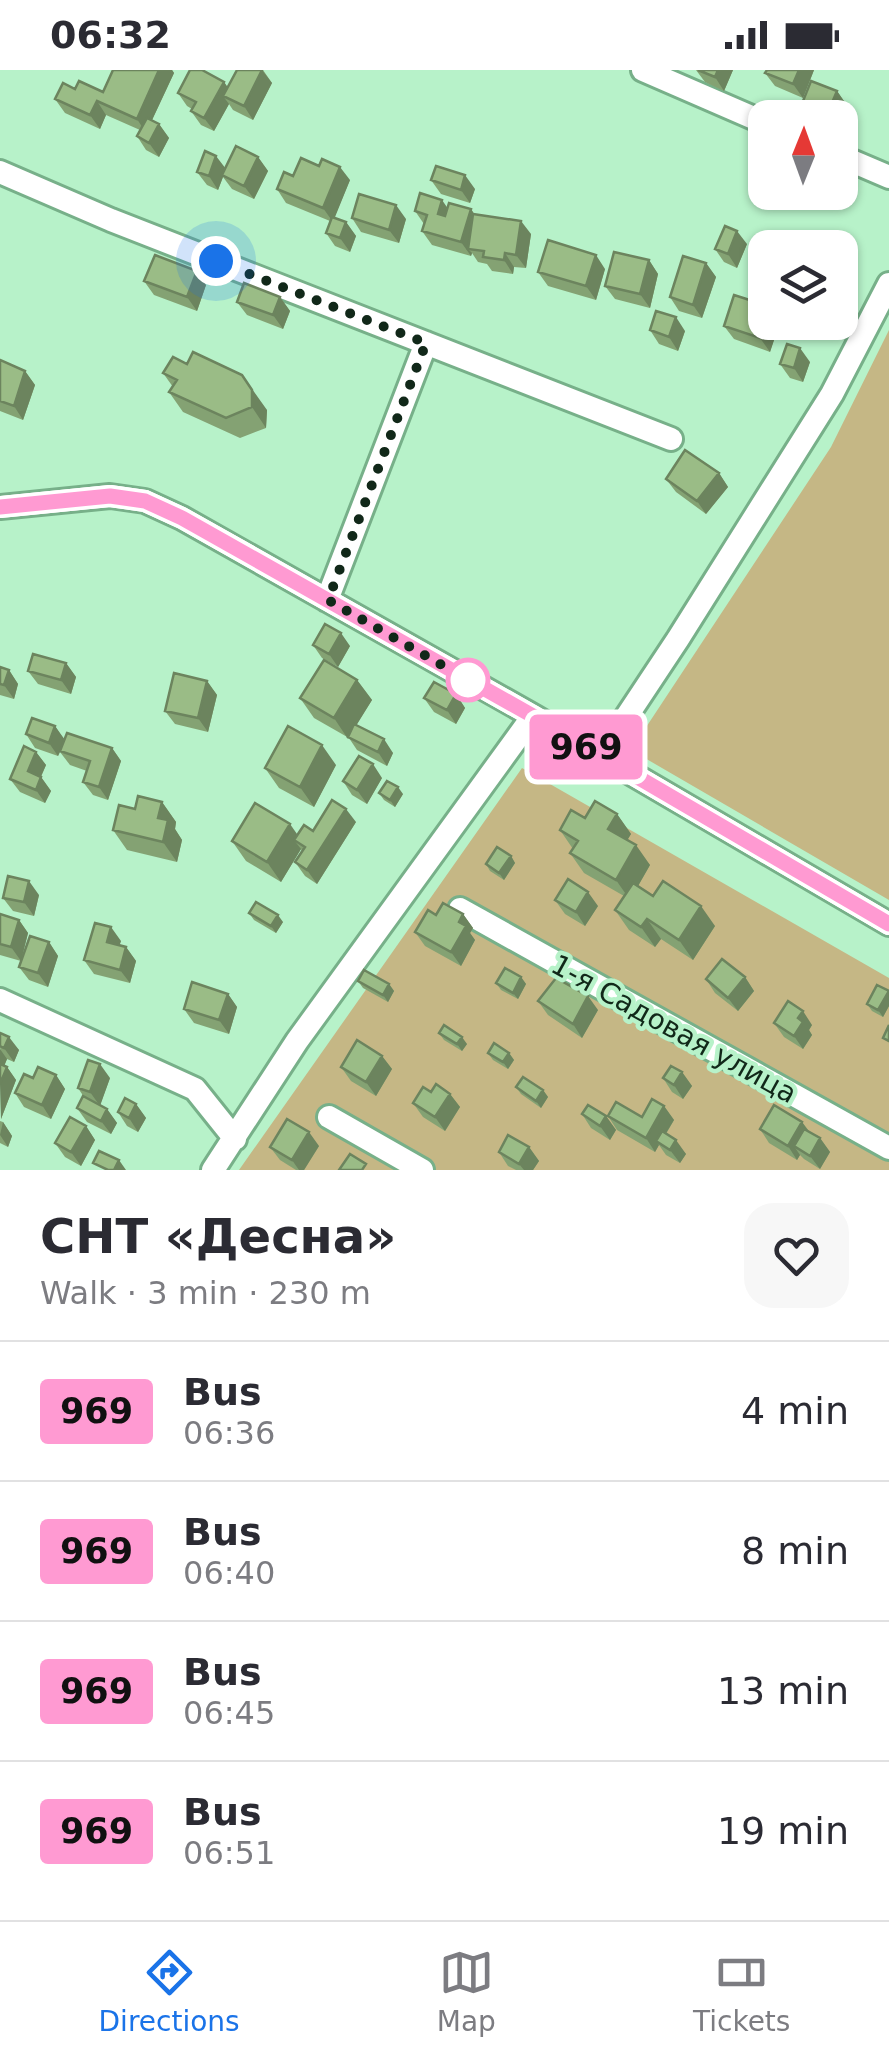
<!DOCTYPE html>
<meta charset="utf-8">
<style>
body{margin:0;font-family:"DejaVu Sans",sans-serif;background:#f7f7f7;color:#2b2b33;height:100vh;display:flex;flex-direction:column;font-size:38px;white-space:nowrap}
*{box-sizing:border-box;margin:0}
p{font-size:32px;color:#7c7c81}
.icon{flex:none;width:55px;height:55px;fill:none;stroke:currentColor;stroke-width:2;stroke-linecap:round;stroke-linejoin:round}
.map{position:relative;height:1100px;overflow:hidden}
.side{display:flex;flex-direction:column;background:#fff;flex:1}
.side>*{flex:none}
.badge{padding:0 20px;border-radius:8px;font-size:35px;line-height:65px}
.needle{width:65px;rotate:1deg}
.tools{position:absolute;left:748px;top:30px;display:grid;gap:20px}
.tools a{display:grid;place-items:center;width:110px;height:110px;border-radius:20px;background:#fff;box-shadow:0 2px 8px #0004;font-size:50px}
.you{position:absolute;width:50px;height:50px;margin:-25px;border:8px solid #fff;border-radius:50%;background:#1a73e8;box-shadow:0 0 0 15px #1a73e833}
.map>.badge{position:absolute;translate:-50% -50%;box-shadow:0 0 0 5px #fff}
.round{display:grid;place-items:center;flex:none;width:105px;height:105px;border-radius:30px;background:#f7f7f7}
.summary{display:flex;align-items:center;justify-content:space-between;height:170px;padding:0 40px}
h1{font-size:48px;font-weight:700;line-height:75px}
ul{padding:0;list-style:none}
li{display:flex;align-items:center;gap:30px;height:140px;padding:0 40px;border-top:2px solid #e1e1e2}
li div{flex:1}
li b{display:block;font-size:38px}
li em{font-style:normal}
li .badge{min-width:110px;font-weight:700;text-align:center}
.status{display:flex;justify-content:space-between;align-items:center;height:70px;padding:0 50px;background:#fff;direction:ltr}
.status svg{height:28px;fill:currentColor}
.dock{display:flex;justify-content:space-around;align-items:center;height:140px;border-top:2px solid #e1e1e2;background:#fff;font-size:28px;color:#7c7c81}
.dock a{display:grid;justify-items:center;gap:5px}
.dock .current{color:#1a73e8}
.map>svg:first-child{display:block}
.green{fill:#c5b785}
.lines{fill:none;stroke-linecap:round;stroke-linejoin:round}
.minor-casing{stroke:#77b089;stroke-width:28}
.minor{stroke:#fff;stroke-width:22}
.wall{fill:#84a273}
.shaded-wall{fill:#6c845e}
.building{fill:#9abc86;stroke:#6c845e;stroke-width:2.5}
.line-casing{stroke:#fff;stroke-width:22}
.line{stroke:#ff9ad2;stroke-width:15}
.walk{stroke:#112819;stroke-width:10;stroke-dasharray:0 18}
.stop-dot{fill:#fff;stroke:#ff9ad2;stroke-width:5}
.labels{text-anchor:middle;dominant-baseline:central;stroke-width:9;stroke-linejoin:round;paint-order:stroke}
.street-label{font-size:28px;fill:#112819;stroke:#b7f2c9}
</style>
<div class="status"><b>06:32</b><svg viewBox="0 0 49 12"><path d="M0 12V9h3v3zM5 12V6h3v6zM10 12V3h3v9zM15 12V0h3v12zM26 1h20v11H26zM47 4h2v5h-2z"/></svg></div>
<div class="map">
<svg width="889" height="1100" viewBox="0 0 889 1100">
<rect width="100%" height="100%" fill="#b7f2c9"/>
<path class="green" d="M889,260V830L631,680L831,377Z
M522,698L889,908V1100H239Z"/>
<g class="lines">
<g class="minor-casing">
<path id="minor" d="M643,0L765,53
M840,86L889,107
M0,102L111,150L671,369
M0,437L110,426L145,431L182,448L533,646L889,854
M327,530L426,273
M598,684L621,655L678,569L832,324L889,214
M460,839L889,1078
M0,930L195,1019L235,1069
M329,1047L422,1100
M213,1100L297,971L533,646"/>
</g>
<use href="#minor" class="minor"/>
</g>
<path class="wall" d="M113,0H172L174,3L152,50L159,54L169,68L159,87L146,80L137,66L140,60L106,45L100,59L65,43L55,29L75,19L103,22Z
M237,0H263L272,13L253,50L233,40L229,34L214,61L201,55L191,41L192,39L187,36L178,23L224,12L228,18Z
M696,0H733L724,21L705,12Z
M814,0L803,28L775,16L765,3Z
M837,21L846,34L840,48H809L801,36Z
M258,87L268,101L254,129L232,119L223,107L218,120L207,115L197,102L225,98Z
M293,106L350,110L334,148L346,152L356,166L350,182L335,176L326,163L330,151L286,133L277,119Z
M431,110L475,119L470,133L441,124Z
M447,138L471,139L474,144L531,164L526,198L514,197L513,204L492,201L487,194L478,192L472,183L471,186L432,175L422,161L424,154L415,141Z
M352,148L406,149L399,173L361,162Z
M747,174L737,198L724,192L715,179Z
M649,190L658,204L650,238L615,229L605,216Z
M706,193L716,207L702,248L679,241L670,227Z
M605,199L596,230L548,216L538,202Z
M144,211L206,215L197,241L154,225Z
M280,227L290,241L283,259L247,245L237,232Z
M765,252H780L770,282L734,269L724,256Z
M650,260L685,261L678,281L659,274Z
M0,290L25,301L35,315L23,350L0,341Z
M810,292L803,312L790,308L780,294Z
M163,303L267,340L266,358L240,368L183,342L169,322L173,317Z
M719,403L728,417L706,444L676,422L666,409Z
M313,575L350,576L338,597L322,588Z
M66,593L76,607L71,624L38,614L28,601Z
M0,597L9,600L18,614L14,629L0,625Z
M357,610L372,630L356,655L393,683L387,696L357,680L349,668L314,648L300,628Z
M207,611L217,625L208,662L175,654L165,641Z
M456,624L465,638L456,654L434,642L424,628Z
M55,656L64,670L112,678L121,691L108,730L93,725L83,712L87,701L70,695L60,682L58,686L35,678L26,664Z
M36,682L46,695L41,707L51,721L45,733L20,722L10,709Z
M336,695L314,737L279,718L265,698Z
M382,708L367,734L352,725L343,711Z
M379,723L403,724L395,737L384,730Z
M162,732L176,752L175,759L182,770L177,792L127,780L113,760L135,739Z
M617,744L631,764L627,770L650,795L638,816L653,826L715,856L693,890L661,869L655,877L629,860L615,840L624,826L584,803L570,783L573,779L560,760L585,748Z
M356,752L317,814L305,806L295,792L302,781L301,779L281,812L246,791L232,771L297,765Z
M511,786L515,793L504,810L490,801L486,794Z
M39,825L34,846L13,841L3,828Z
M555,830L598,836L585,856L565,844Z
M249,843L283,852L276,863L254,850Z
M0,844L19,850L28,863L21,891L0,885Z
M463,844L473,858L470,863L475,870L461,896L425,876L415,862L436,845Z
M121,871L119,875L126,877L136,891L130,913L94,904L84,890Z
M49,872L58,886L48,917L29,910L19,897Z
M521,907L526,914L518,929L501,920L496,913Z
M745,907L754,921L738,941L715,923L706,909Z
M358,911L389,914L394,921L388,932L363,918Z
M889,922V936L883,947L872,941L867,934Z
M228,924L237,937L229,964L194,953L184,939Z
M538,931L598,940L582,968L548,945Z
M774,953L812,955L809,960L812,965L803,979L784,967Z
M0,963L19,980L14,992L7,989L4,996L7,997L16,1010L1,1049Z
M439,963L467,974L462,981L444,970Z
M488,983H509L514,990L508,999L493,990Z
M382,986L392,999L376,1026L351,1011L341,997Z
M682,1002L692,1016L683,1029L672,1022L663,1008Z
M56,1005L65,1019L51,1049L24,1037L15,1023Z
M110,1008L100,1035L107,1039L117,1053L111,1064L87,1052L77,1038L84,1027L78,1018Z
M516,1017L543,1020L548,1027L541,1038L521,1024Z
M431,1022L450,1024L460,1037L445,1061L423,1047L413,1033Z
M136,1034L146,1048L138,1062L127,1056L118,1042Z
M664,1036L674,1050L666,1064L686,1084L680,1093L666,1085L659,1075L655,1082L617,1060L608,1046L642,1047Z
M582,1044L606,1046L616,1060L610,1070L591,1058Z
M0,1051L3,1052L12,1066L8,1077L0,1073Z
M802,1052L809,1061L820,1068L830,1082L820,1099L804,1089L800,1085L797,1090L769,1073L760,1059Z
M86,1056L95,1070L81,1096L65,1087L55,1073Z
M319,1076L304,1100H296L280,1090L270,1077Z
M529,1077L539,1091L533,1100H516L508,1096L499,1082Z"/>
<path class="shaded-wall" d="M159,0H172L174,3L146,63L137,49Z
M262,0L272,13L253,50L244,36Z
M718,0H733L724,21L715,7Z
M799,0H814L803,28L793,14Z
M224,12L233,25L223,26L229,34L214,61L204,48Z
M837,21L846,34L840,50V48L826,47Z
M97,31L106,45L100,59L90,45Z
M159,54L169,68L159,87L149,73Z
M216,86L226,99L218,120L209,106Z
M258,87L268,101L254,129L244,116Z
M340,97L350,110L333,152L323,138Z
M465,105L475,119L470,133L461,120Z
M442,130L451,143L447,157L438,144Z
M396,135L406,149L399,173L389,160Z
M471,139L480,153L468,179L472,183L471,186L461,172Z
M521,151L531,164L526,198L516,185Z
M346,152L356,166L350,182L340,168Z
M737,161L747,174L737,198L728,184Z
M505,183L514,197L513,204L504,190Z
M596,185L605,199L596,230L586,216Z
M649,190L658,204L650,238L640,224Z
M706,193L716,207L702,248L693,235Z
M197,201L206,215L197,241L187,227Z
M280,227L290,241L283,259L273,245Z
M676,247L685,261L678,281L669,267Z
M766,252H780L770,282L760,268Z
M800,278L810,292L803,312L794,298Z
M25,301L35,315L23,350L14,336Z
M242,305L267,340L266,358L252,337Z
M719,403L728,417L706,444L697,431Z
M341,563L350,576L338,597L329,584Z
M66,593L76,607L71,624L61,610Z
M9,600L18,614L14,629L4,615Z
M357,610L372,630L348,669L334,648Z
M207,611L217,625L208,662L198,648Z
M456,624L465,638L456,654L447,640Z
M55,656L65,670L58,686L49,673Z
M384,669L393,683L387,696L378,682Z
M322,675L336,695L314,737L300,717Z
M112,678L121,691L108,730L99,717Z
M36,682L46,695L37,715L28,701Z
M373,694L382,708L367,734L357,720Z
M41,707L51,721L45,733L36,720Z
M398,717L403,724L395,737L390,730Z
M162,732L176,752L175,759L182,770L177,792L163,772L158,748Z
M346,739L356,752L317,814L307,800Z
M617,744L631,764L622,779L608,759Z
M290,754L304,774L294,770L301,779L281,812L267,792Z
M636,775L650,795L630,830L616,810Z
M511,786L515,793L504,810L499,803Z
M29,811L39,825L34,846L24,832Z
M588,822L598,836L585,856L576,842Z
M701,836L715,856L693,890L679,870Z
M463,844L473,858L470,863L475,870L461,896L451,882L459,852Z
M278,845L283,852L276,863L271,856Z
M647,849L661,869L655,877L641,857Z
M19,850L28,863L21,891L11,877Z
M111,857L121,871L116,886L107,872Z
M49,872L58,886L48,917L38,903Z
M126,877L136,891L130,913L120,900Z
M521,907L526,914L518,929L513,923Z
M745,907L754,921L738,941L728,928Z
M389,914L394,921L388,932L383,925Z
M889,921V936L883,947L878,940Z
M228,924L237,937L229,964L219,950Z
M588,926L598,940L582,968L573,954Z
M803,941L812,955L809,960L812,965L803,979L794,966L798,948Z
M9,967L19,980L14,992L4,978Z
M462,967L467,974L462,981L457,974Z
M0,979L7,989L1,1004L0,1003Z
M509,983L514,990L508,999L503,992Z
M382,986L392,999L376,1026L366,1012Z
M100,994L110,1008L100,1036L90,1022Z
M7,997L16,1010L1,1049L0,1014Z
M682,1002L692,1016L683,1029L674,1015Z
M56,1005L65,1019L51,1049L42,1035Z
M543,1020L548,1027L541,1038L536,1031Z
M450,1024L460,1037L445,1061L435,1047Z
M136,1034L146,1048L138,1062L129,1048Z
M664,1036L674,1050L660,1073L656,1071L659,1075L655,1082L646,1068Z
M107,1039L117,1053L111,1064L101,1051Z
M606,1046L616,1060L610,1070L600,1056Z
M3,1052L12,1066L8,1077L0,1065Z
M802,1052L812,1066L794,1076L800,1085L797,1090L788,1076Z
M86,1056L95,1070L81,1096L71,1082Z
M309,1062L319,1076L304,1100H299L292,1090Z
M820,1068L830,1082L820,1099L810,1086Z
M676,1070L686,1084L680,1093L670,1080Z
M529,1077L539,1091L533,1100H524L519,1094Z
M119,1090L126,1100H114Z"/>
<path class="building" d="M113,0H159L137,49L97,31L90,45L55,29L63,13L75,19L79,11L103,22Z
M190,0H202L224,12L204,48L191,41L196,32L178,23Z
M237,0H262L244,36L223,26Z
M698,0H718L715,7Z
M767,0H799L793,14L765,3Z
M811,11L837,21L826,47L801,36Z
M147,48L159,54L149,73L137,66Z
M236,76L258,87L244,116L222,105Z
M205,81L216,86L209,106L197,102Z
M301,88L319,96L322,89L340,97L323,138L277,119L284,102L293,106Z
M436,96L465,105L461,120L431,110Z
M420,123L442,130L438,144L445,146L449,133L471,139L461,172L422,161L427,145L415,141Z
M359,124L396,135L389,160L352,148Z
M473,144L521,151L516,185L505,183L504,190L483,187L484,181L468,179Z
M332,147L346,152L340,168L326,163Z
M725,156L737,161L728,184L715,179Z
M548,170L596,185L586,216L538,202Z
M614,182L649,190L640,224L605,216Z
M155,185L197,201L187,227L144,211Z
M683,186L706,193L693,235L670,227Z
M244,213L280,227L273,245L237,232Z
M734,225L765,235L766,252L760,268L724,256Z
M656,241L676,247L669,267L650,260Z
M787,274L800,278L794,298L780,294Z
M193,282L242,305L252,320V337L226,348L169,322L177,310L163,303L173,287L187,294Z
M0,290L25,301L14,336L0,331Z
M685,380L719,403L697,431L666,409Z
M325,554L341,563L329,584L313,575Z
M33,584L66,593L61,610L28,601Z
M324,590L357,610L334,648L300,628Z
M0,597L9,600L4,615L0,614Z
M174,603L207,611L198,648L165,641Z
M434,612L456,624L447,640L424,628Z
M32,648L55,656L49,673L26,664Z
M354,654L384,669L378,682L348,667Z
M288,656L322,675L300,717L265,698Z
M67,663L112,678L99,717L83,712L90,691L60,681Z
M24,676L36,682L28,701L41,707L36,720L10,709Z
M359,686L373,694L357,720L343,711Z
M387,711L398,717L390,730L379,723Z
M138,726L162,732L158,748L168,750L163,772L113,760L119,735L135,739Z
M332,730L346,739L307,800L295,792L305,777L294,770L304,755L313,761Z
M595,731L617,744L608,759L636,775L616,810L570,783L578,771L560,760L571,740L585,748Z
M255,733L290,754L267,792L232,771Z
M497,777L511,786L499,803L486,794Z
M8,806L29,811L24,832L3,828Z
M568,809L588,822L576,842L555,830Z
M663,811L701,836L679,870L647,849L641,857L615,840L633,813L653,826Z
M256,832L278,845L271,856L249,843Z
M443,833L463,844L459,852L466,856L451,882L415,862L428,840L436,845Z
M0,844L19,850L11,877L0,874Z
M95,853L111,857L107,872L126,877L120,900L84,890Z
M30,866L49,872L38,903L19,897Z
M722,889L745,907L728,928L706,909Z
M505,898L521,907L513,923L496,913Z
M364,900L389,914L383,925L358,911Z
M556,908L588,926L573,954L538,931Z
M192,912L228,924L219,950L184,939Z
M877,915L889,921L878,940L867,934Z
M788,931L803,941L798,948L803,952L794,966L774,953Z
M444,955L462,967L457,974L439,963Z
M889,955V971L883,968Z
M0,963L9,967L4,978L0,976Z
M357,970L382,986L366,1012L341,997Z
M494,973L509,983L503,992L488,983Z
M88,990L100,994L90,1022L78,1018Z
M0,994L7,997L0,1014Z
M671,996L682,1002L674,1015L663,1008Z
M38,997L56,1005L42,1035L15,1023L24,1004L33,1008Z
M523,1007L543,1020L536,1031L516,1017Z
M436,1014L450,1024L435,1047L413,1033L423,1017L431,1022Z
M83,1026L107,1039L101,1051L77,1038Z
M125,1028L136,1034L129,1048L118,1042Z
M652,1029L664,1036L646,1068L608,1046L616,1032L642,1047Z
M588,1035L606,1046L600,1056L582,1044Z
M774,1035L802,1052L788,1076L760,1059Z
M70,1047L86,1056L71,1082L55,1073Z
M287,1049L309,1062L292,1090L270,1077Z
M804,1059L820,1068L810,1086L794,1076Z
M662,1061L676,1070L670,1080L656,1071Z
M508,1065L529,1077L519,1094L499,1082Z
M99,1081L119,1090L114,1100H108L93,1093Z
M350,1084L366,1094L362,1100H339Z"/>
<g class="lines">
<g class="line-casing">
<path id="line" d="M0,437L110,426L145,431L182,448L533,646L889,854"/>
</g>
<use href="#line" class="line"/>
<path class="walk" d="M216,191L426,273L328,530L468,610"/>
</g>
<circle class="stop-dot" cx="468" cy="610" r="20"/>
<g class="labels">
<g class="street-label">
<text transform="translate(674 959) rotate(29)">1-я Садовая улица</text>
</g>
</g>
</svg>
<div class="tools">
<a><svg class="needle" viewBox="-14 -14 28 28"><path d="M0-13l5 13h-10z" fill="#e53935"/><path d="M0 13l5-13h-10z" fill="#7c7c81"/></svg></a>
<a><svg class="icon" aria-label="layers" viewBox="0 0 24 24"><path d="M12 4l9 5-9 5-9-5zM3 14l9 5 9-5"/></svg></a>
</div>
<div class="you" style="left:216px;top:191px"></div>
<b class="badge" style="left:586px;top:677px;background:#ff9ad2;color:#111">969</b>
</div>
<section class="side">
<div class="summary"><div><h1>СНТ «Десна»</h1><p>Walk · 3 min · 230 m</p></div><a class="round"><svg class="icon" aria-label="heart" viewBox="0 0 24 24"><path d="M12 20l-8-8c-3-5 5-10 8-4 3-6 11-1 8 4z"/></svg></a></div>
<ul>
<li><span class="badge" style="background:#ff9ad2;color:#111">969</span><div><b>Bus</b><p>06:36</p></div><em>4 min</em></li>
<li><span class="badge" style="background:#ff9ad2;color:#111">969</span><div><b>Bus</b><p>06:40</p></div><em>8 min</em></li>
<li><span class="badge" style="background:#ff9ad2;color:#111">969</span><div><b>Bus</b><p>06:45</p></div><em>13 min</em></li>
<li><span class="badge" style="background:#ff9ad2;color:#111">969</span><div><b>Bus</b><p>06:51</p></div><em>19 min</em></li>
</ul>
</section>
<nav class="dock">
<a class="current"><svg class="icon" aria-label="directions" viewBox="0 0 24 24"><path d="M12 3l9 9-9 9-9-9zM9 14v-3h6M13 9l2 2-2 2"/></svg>Directions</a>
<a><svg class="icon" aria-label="map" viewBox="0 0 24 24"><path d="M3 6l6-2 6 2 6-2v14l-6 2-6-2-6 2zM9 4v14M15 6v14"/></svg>Map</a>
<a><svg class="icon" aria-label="tickets" viewBox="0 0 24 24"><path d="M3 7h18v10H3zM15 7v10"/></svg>Tickets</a>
</nav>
